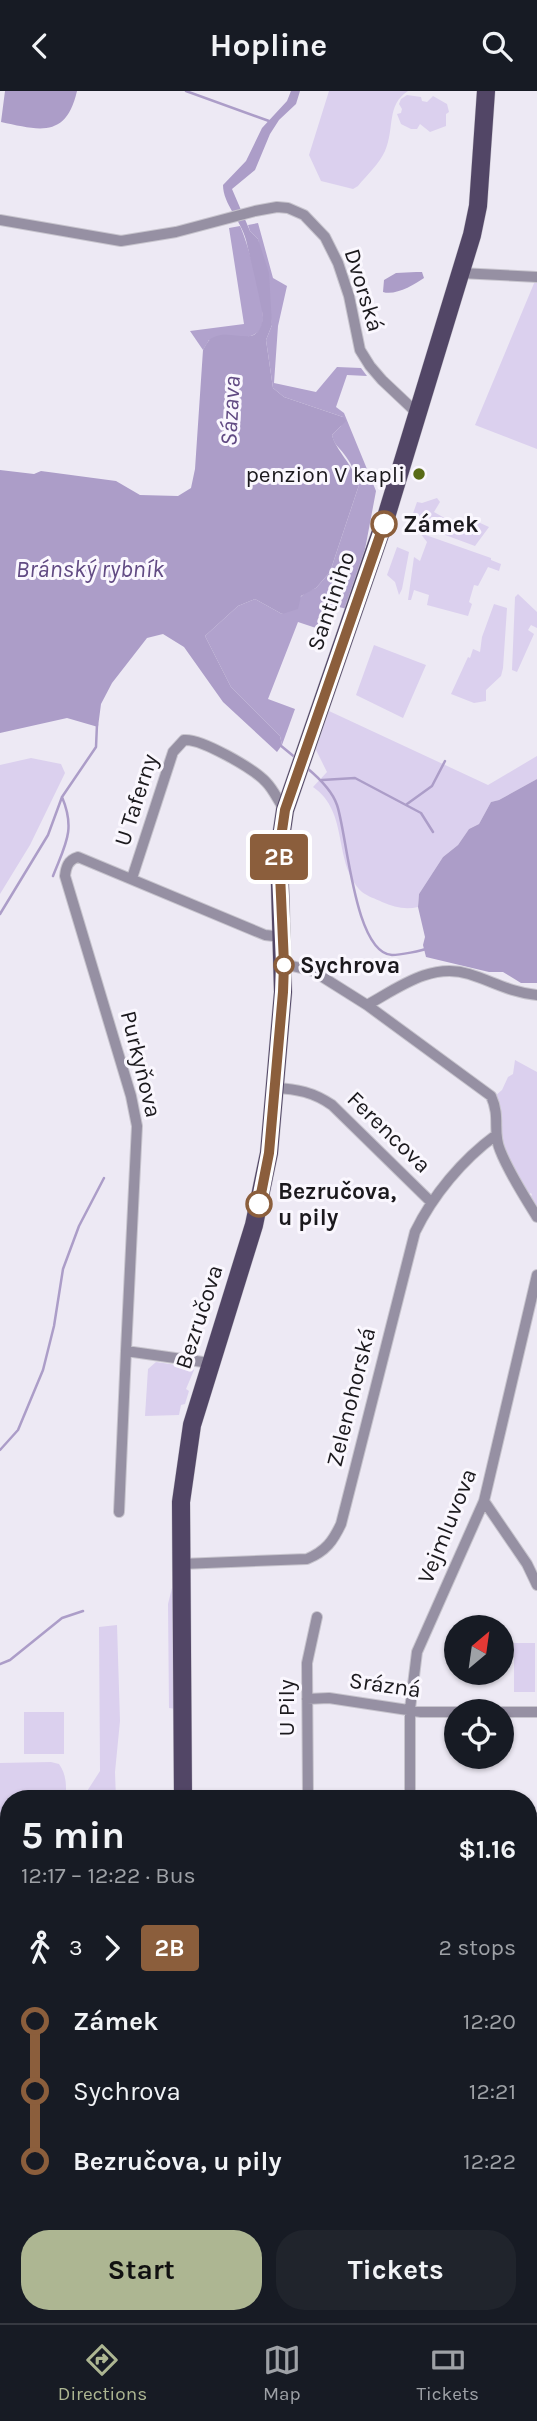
<!DOCTYPE html>
<meta charset="utf-8">
<style>
body{margin:0;font-family:Karla,sans-serif;background:#20242c;color:#f1f3f6;height:100vh;display:flex;flex-direction:column;font-size:26px;white-space:nowrap}
*{box-sizing:border-box;margin:0}
p{font-size:23px;color:#9ea1a6}
.icon{flex:none;width:38px;height:38px;fill:none;stroke:currentColor;stroke-width:2;stroke-linecap:round;stroke-linejoin:round}
.map{position:relative;flex:1;overflow:hidden}
.drawer{position:absolute;left:0px;top:1699px;width:537px;height:534px;display:flex;flex-direction:column;background:#171b24;border-radius:28px 28px 0 0;box-shadow:0 2px 5px #0004}
.drawer>*{flex:none}
.badge{padding:0 14px;border-radius:5px;font-size:24px;line-height:46px}
.needle{width:46px;rotate:29deg}
.fabs{position:absolute;left:444px;top:1524px;display:grid;gap:14px}
.fabs a{display:grid;place-items:center;width:70px;height:70px;border-radius:50%;background:#171b24;box-shadow:0 2px 5px #0004;font-size:35px}
.map>.badge{position:absolute;translate:-50% -50%;box-shadow:0 0 0 4px #fff}
.legs{display:flex;align-items:center;gap:10px;height:77px;padding:0 21px;font-size:23px}
.legs p{margin-inline-start:auto}
.headline{display:flex;align-items:center;justify-content:space-between;height:119px;padding:0 21px}
h1{font-size:38px;font-weight:700;line-height:52px}
.action{display:flex;gap:14px;margin-top:auto;padding:14px 21px}
.action a{flex:1;height:80px;border-radius:28px;background:#adb692;color:#111;font-size:28px;font-weight:700;line-height:80px;text-align:center}
.action a+a{background:#20242c;color:#f1f3f6}
ul{padding:0 21px;list-style:none}
li{display:flex;align-items:center;gap:24px;height:70px;font-size:26px}
li i{display:grid;place-items:center;width:10px;height:100%;margin:0 9px;background:currentColor}
li i::after{content:'';width:18px;height:18px;margin:-9px;border:5px solid;border-radius:50%;background:#171b24}
li p{margin-inline-start:auto}
li:first-child i{background:linear-gradient(#0000 50%,currentColor 0)}
li:last-child i{background:linear-gradient(currentColor 50%,#0000 0)}
header{display:flex;justify-content:space-between;align-items:center;height:91px;padding:0 21px;background:#171b24;font-size:32px;font-weight:700}
.tabs{display:flex;justify-content:space-around;align-items:center;height:98px;border-top:2px solid #363941;background:#171b24;font-size:19px;color:#9ea1a6}
.tabs a{display:grid;justify-items:center;gap:4px}
.tabs .on{color:#adb692}
.map>svg:first-child{display:block}
.green{fill:#dbd0ee}
.forest{fill:#b1a2cd}
.water{fill:#ac9dc8}
.lines{fill:none;stroke-linecap:round;stroke-linejoin:round}
.stream{stroke:#ac9dc8;stroke-width:2.5}
.street-casing{stroke:#c7c4cd;stroke-width:12}
.primary-casing{stroke:#c7c4cd;stroke-width:19}
.street{stroke:#9690a3;stroke-width:10}
.primary{stroke:#524666;stroke-width:18}
.line-1-casing{stroke:#fff;stroke-width:16}
.line-1{stroke:#8b5e3c;stroke-width:10}
.poi-dot{fill:#596b17;stroke:#faf7fe;stroke-width:2.5}
.stop-1-dot{fill:#fff;stroke:#8b5e3c;stroke-width:3.5}
.labels{text-anchor:middle;dominant-baseline:central;stroke-width:6;stroke-linejoin:round;paint-order:stroke}
.street-label{font-size:23px;fill:#1b191d;stroke:#faf7fe}
.poi-label{font-size:23px;fill:#1b191d;stroke:#faf7fe;text-anchor:end}
.stop-label{font-size:23px;font-weight:bold;fill:#1b191d;stroke:#faf7fe;text-anchor:start}
.water-label{font-size:24px;font-style:italic;fill:#614a83;stroke:#faf7fe}
</style>
<header><svg class="icon" aria-label="back" viewBox="0 0 24 24"><path d="M15 5l-7 7 7 7"/></svg>Hopline<svg class="icon" aria-label="search" viewBox="0 0 24 24"><circle cx="10" cy="10" r="6"/><path d="M15 15l6 6"/></svg></header>
<div class="map">
<svg width="537" height="2232" viewBox="0 0 537 2232">
<rect width="100%" height="100%" fill="#ede9f4"/>
<path class="green" d="M329,0H408C386,14 395,37 385,60C379,73 367,84 358,95L353,98L321,90L309,64Z
M407,4L421,6L422,10L427,11L433,5L447,13L449,21L446,23V35L430,41L420,33L417,38H411L401,33L397,23L401,22L402,18L399,13L401,8Z
M535,190H537V358L475,334Z
M437,407L440,411L434,421L471,442L478,431L489,436L475,455L410,431L417,411L422,412Z
M420,442L491,467V469L501,473L499,480L488,476L478,495L474,494L469,511L472,513L468,525L427,514L429,504L414,499L411,509H408L414,466L420,470L427,451Z
M397,456L409,461L402,498L399,504L395,491L387,484Z
M518,503L537,521V537L531,534L528,539L534,543L517,581L512,579L515,506Z
M494,513L507,517L503,577L501,585L486,599V610L474,612L451,603L468,566L470,567L473,558L480,561L482,546Z
M374,554L426,574L403,627L356,604Z
M329,620L488,694L537,665V688L499,709L491,711L479,733L469,738L458,754L443,766L419,803L418,816C405,819 394,816 382,811C376,808 367,805 362,801C332,772 350,721 313,696L327,681L314,655L320,633Z
M31,667L61,673L65,682L30,754L0,803V674Z
M515,969L537,981V1121L530,1108L532,1103L530,1102L529,1105L505,1061L495,1005L502,999L508,986L513,983Z
M156,1271L190,1276L194,1279L186,1298L189,1300L185,1313L181,1314L179,1324L145,1325L148,1278Z
M182,1344L181,1363L176,1618L169,1617L168,1513L173,1493L174,1402Z
M117,1534L120,1630L115,1681L116,1708H82L100,1680L99,1536Z
M514,1552H535V1601H514Z
M24,1621H64V1663H24Z
M51,1671L59,1673C67,1684 66,1695 66,1708H9V2135H0V1672Z
M66,2224H151V2232H65Z"/>
<path class="forest" d="M258,132L273,187L287,195L278,235L274,292L316,301L337,276L361,277L367,285L347,284L336,316L344,322L376,400L360,485L347,518L327,513L316,537L298,531L268,608L295,618L282,654L280,645L231,596L205,545L238,515L255,508L282,523L306,501L316,497L330,481L359,394C356,383 351,372 344,363C338,355 334,354 332,344L341,335L343,326L284,306L273,297L266,249L272,234L258,148L250,140L248,134Z
M240,135C248,152 263,208 263,226C263,232 262,237 258,241C247,250 223,248 209,249L203,259L190,240L244,233L229,137Z"/>
<path class="water" d="M5,0H77C66,48 39,39 1,31Z
M291,0H300L296,13L279,29L270,43L255,79L232,98L250,140L258,148L269,182L272,234L266,249L273,297L284,306L343,326L346,330L332,344C336,360 353,373 359,394L330,481L316,497L301,505L298,518L282,523L255,508L238,515L205,545L231,596L280,645L282,654L277,661L223,611L184,556L163,543L147,547L112,592L101,613L98,636L67,627L0,642V379L34,383L41,380L116,390L140,404L178,405L191,397L195,378L203,259C206,254 208,248 214,246C233,237 260,260 263,225C258,199 252,174 246,149C241,129 223,113 223,94L246,70L262,37L287,10Z
M416,181H422L424,187C414,194 395,205 383,201L384,189L396,182Z
M537,688V892H521L503,881H489L426,866L423,854L425,846L418,816L419,803L443,766L458,754L469,738L479,733L491,711L499,709Z"/>
<g class="lines">
<path class="stream" d="M186,0L269,30
M280,654L297,668
M307,677C319,687 332,699 337,714C347,742 354,862 392,864C400,864 421,860 429,857
M322,689L355,687L421,722L433,741
M407,713L432,695L445,670
M53,785C65,754 76,739 62,706
M0,823L48,744L62,706L96,656L97,633
M0,1359L18,1339L43,1279L54,1235L63,1178L79,1135L104,1087
M0,1573L10,1569L62,1527L83,1520"/>
<g class="street-casing">
<path id="street" d="M0,129L121,150L176,141L255,120L277,116L288,117L304,124L325,146L338,172L349,205L360,259L370,275L382,289L418,323
M460,182L537,186
M132,787L173,661L184,649C201,647 254,678 266,691C274,699 278,710 285,719
M284,873L313,880L367,914L491,1005C501,1027 492,1040 500,1059C509,1082 524,1105 537,1126
M367,914C398,897 431,871 469,883C492,890 512,902 537,904
M275,997C297,998 313,1001 332,1014L431,1111
M210,1272L126,1260L137,1035L131,1005L65,785C66,776 68,769 78,766L265,844L282,846
M484,1410L527,1473L537,1494
M119,1421L126,1260
M181,1473L307,1468C326,1460 333,1450 341,1433L415,1141C433,1104 462,1069 496,1044
M307,1608L329,1607L421,1621H457
M502,1621H537
M308,1708L307,1572L317,1526
M410,1708V1618L417,1561L484,1410L537,1184
M528,1727H537
M528,1801V1843
M528,1851H537
M528,1981L537,1974
M528,2010L537,2013
M528,2110L536,2096
M0,2153H9
M291,2232L294,2224
M362,2232L366,2224
M469,2232L473,2224"/>
</g>
<g class="primary-casing">
<path id="primary" d="M183,1708L181,1411L192,1334L254,1134L269,1062L283,901L279,760L285,719L386,426L472,144L478,115L486,0
M186,2224V2232"/>
</g>
<use href="#street" class="street"/>
<use href="#primary" class="primary"/>
</g>
<g class="lines">
<g class="line-1-casing">
<path id="line-1" d="M259,1113L269,1062L283,901L284,873L279,760L285,719L384,433"/>
</g>
<use href="#line-1" class="line-1"/>
</g>
<circle class="poi-dot" cx="419" cy="383" r="7"/>
<g class="stop-1-dot">
<circle cx="384" cy="433" r="12"/>
<circle cx="284" cy="874" r="9"/>
<circle cx="259" cy="1113" r="12"/>
</g>
<g class="labels">
<g class="street-label">
<text transform="translate(364 199) rotate(73)">Dvorská</text>
<text transform="translate(331 510) rotate(-71)">Santiniho</text>
<text transform="translate(136 709) rotate(-72)">U Taferny</text>
<text transform="translate(141 973) rotate(76)">Purkyňova</text>
<text transform="translate(389 1041) rotate(44)">Ferencova</text>
<text transform="translate(199 1226) rotate(-72)">Bezručova</text>
<text transform="translate(351 1306) rotate(-76)">Zelenohorská</text>
<text transform="translate(447 1435) rotate(-68)">Vejmluvova</text>
<text transform="translate(385 1594) rotate(8)">Srázná</text>
<text transform="translate(286 1617) rotate(-90)">U Pily</text>
</g>
<g class="poi-label">
<text x="405" y="383">penzion V kapli</text>
</g>
<g class="stop-label">
<text x="403" y="433">Zámek</text>
<text x="300" y="874">Sychrova</text>
<text x="278" y="1100">Bezručova,<tspan x="278" dy="26">u pily</tspan></text>
</g>
<g class="water-label">
<text transform="translate(230 320) rotate(-87)">Sázava</text>
<text x="90" y="478">Bránský rybník</text>
</g>
</g>
</svg>
<div class="fabs">
<a><svg class="needle" viewBox="-14 -14 28 28"><path d="M0-13l5 13h-10z" fill="#e53935"/><path d="M0 13l5-13h-10z" fill="#9ea1a6"/></svg></a>
<a><svg class="icon" aria-label="locate" viewBox="0 0 24 24"><circle cx="12" cy="12" r="6"/><path d="M12 2v4M12 18v4M2 12h4M18 12h4"/></svg></a>
</div>
<b class="badge" style="left:279px;top:766px;background:#8b5e3c;color:#fff">2B</b>
<section class="drawer">
<div class="headline"><div><h1>5 min</h1><p>12:17 – 12:22 · Bus</p></div><b>$1.16</b></div>
<div class="legs"><svg class="icon" aria-label="walk" viewBox="0 0 24 24"><circle cx="13" cy="4" r="2"/><path d="M13 8l-2 6 4 7M11 14l-3 7M7 12l3-4h3l4 4"/></svg>3<svg class="icon" aria-label="forward" viewBox="0 0 24 24"><path d="M9 5l7 7-7 7"/></svg><b class="badge" style="background:#8b5e3c;color:#fff">2B</b><p>2 stops</p></div>
<ul>
<li><i style="color:#8b5e3c"></i><b>Zámek</b><p>12:20</p></li>
<li><i style="color:#8b5e3c"></i><span>Sychrova</span><p>12:21</p></li>
<li><i style="color:#8b5e3c"></i><b>Bezručova, u pily</b><p>12:22</p></li>
</ul>
<div class="action"><a>Start</a><a>Tickets</a></div>
</section>
</div>
<nav class="tabs">
<a class="on"><svg class="icon" aria-label="directions" viewBox="0 0 24 24"><path d="M12 3l9 9-9 9-9-9zM9 14v-3h6M13 9l2 2-2 2"/></svg>Directions</a>
<a><svg class="icon" aria-label="map" viewBox="0 0 24 24"><path d="M3 6l6-2 6 2 6-2v14l-6 2-6-2-6 2zM9 4v14M15 6v14"/></svg>Map</a>
<a><svg class="icon" aria-label="tickets" viewBox="0 0 24 24"><path d="M3 7h18v10H3zM15 7v10"/></svg>Tickets</a>
</nav>
